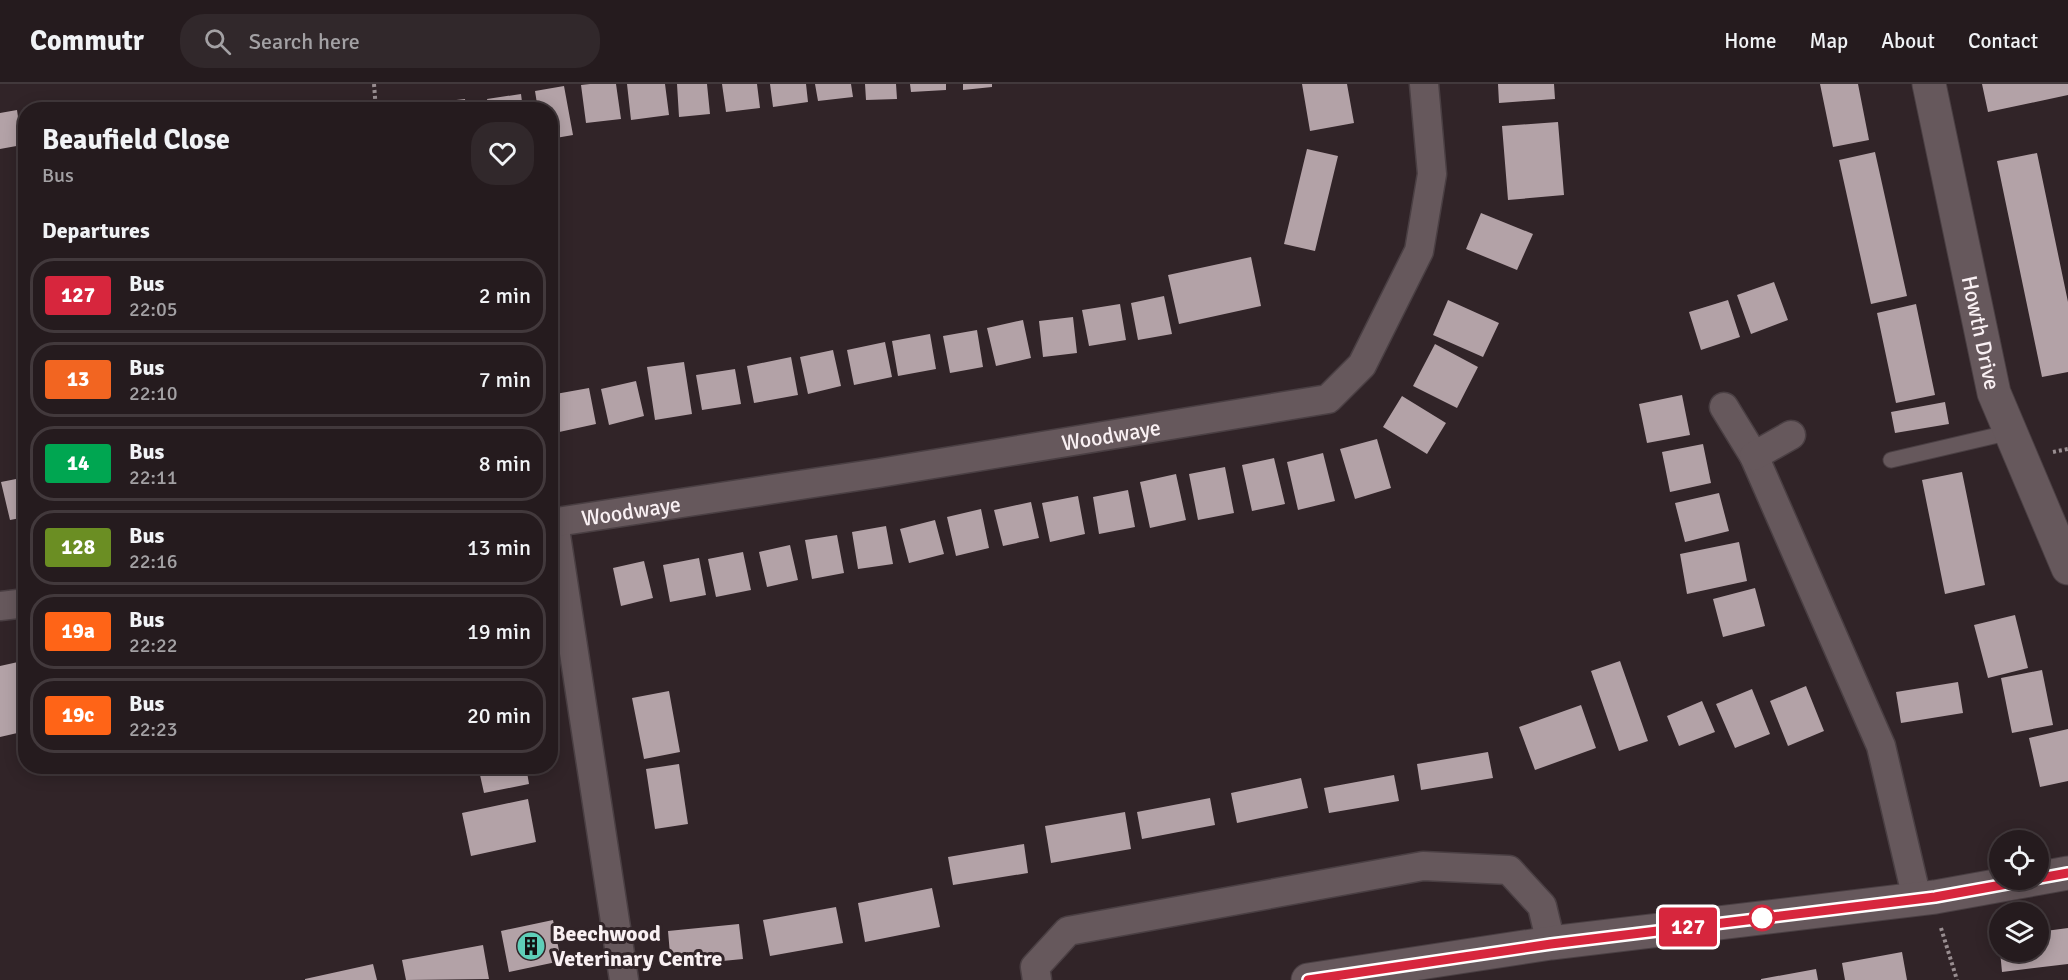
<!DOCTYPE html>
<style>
body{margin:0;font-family:Signika,sans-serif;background:#31282b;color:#f1f3f6;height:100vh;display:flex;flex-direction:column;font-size:22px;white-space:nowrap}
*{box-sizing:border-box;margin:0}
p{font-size:20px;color:#a3a1a4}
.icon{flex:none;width:33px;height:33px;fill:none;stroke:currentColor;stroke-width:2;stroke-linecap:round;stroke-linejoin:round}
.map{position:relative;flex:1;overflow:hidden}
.side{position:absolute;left:18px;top:18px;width:540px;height:672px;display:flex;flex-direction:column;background:#251b1e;border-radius:24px;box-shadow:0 3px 15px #0003,0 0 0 2px #42393c}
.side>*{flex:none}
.badge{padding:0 12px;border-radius:4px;font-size:21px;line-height:39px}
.fabs{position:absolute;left:1989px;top:746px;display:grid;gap:12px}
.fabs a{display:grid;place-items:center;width:60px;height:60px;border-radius:50%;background:#251b1e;box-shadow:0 3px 15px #0003,0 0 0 2px #42393c;font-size:30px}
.map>.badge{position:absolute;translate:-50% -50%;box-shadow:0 0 0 3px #fff}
h2{padding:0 24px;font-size:22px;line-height:54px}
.round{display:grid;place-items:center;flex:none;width:63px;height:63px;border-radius:24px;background:#31282b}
.summary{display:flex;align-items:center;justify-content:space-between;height:102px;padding:0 24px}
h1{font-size:28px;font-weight:700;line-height:45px}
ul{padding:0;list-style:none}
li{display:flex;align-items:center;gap:18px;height:75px;margin:0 12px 9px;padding:0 12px;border:3px solid #42393c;border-radius:24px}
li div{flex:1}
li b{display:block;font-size:22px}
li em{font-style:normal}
li .badge{min-width:66px;font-weight:700;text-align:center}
header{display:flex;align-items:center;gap:36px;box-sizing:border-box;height:84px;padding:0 30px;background:#251b1e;border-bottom:2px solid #42393c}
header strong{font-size:28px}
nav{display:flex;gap:33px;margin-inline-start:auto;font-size:21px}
.search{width:420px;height:54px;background:#31282b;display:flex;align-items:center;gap:15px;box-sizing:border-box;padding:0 21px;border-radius:24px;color:#a3a1a4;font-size:22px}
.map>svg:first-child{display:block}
.building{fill:#b3a2a7}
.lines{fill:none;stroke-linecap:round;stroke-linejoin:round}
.service-casing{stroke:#4a3f43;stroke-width:17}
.minor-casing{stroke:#4a3f43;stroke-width:31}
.tertiary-casing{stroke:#4a3f43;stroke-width:35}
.path{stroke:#998e91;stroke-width:4;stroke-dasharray:3 3;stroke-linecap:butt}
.service{stroke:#66585c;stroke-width:15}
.minor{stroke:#66585c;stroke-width:28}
.tertiary{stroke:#66585c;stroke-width:33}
.line-casing{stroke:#fff;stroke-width:14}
.line{stroke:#d7263d;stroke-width:9}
.stop-dot{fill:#fff;stroke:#d7263d;stroke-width:3}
.labels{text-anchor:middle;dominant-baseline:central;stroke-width:6;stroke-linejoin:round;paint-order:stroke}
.street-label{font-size:22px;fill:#f9f0f3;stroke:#312428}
.poi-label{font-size:22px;font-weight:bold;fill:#f9f0f3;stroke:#312428;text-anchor:start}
</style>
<header>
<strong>Commutr</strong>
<div class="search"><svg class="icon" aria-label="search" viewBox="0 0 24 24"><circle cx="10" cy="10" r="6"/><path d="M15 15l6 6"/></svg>Search here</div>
<nav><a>Home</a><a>Map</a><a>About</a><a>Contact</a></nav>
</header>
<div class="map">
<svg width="2068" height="896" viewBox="0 0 2068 896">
<rect width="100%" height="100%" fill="#312428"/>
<path class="building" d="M590,0H616L621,35L586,39L581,1Z
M627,0H665L669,31L631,36Z
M677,0H707L710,30L679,33Z
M722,0H757L760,24L726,28Z
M770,0H806L808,18L773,23Z
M815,0H851L853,13L818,17Z
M865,0H896L897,15L866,16Z
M910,0H946V6L911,8Z
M963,0H992V3L963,6Z
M1302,0H1347L1354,39L1310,47Z
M1498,0H1554L1555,15L1499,19Z
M1820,0H1858L1869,56L1833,63Z
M1982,0H2068V11L1988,28Z
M564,2L573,51L550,55V26H538L535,7Z
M521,10L523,26H489L487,15Z
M465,15L466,26H386V24Z
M233,17L265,18V26H232Z
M186,18L219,20L218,26H186Z
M85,19H121V26H85Z
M134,20H168V26H134Z
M277,20L307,22V26H276Z
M67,21V26H37V24Z
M355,21V26H318V23Z
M17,26L22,61L0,65V29Z
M1558,38L1564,111L1508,116L1502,42Z
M1307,65L1338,72L1315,167L1284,160Z
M1875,68L1907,212L1871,220L1839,76Z
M2037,69L2068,218V288L2042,293L1997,77Z
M1481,129L1533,150L1517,186L1466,165Z
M1251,173L1261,222L1179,240L1168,191Z
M1774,198L1788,236L1751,250L1737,211Z
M1164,212L1172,250L1138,256L1131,219Z
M1448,216L1499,239L1483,273L1433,251Z
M1728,216L1740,253L1701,266L1689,228Z
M1120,220L1126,256L1089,262L1082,226Z
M1916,220L1935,311L1896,319L1877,229Z
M1073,233L1077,269L1043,273L1039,237Z
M1023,236L1031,274L996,282L987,244Z
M977,246L983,283L950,289L943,252Z
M930,250L936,285L898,292L892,257Z
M885,258L892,293L854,301L847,266Z
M1435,260L1478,283L1457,324L1413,302Z
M833,266L841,302L808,310L800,273Z
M791,273L798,311L754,319L747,282Z
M684,278L692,330L655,336L647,283Z
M735,285L741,320L702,326L696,291Z
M636,297L644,332L609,341L601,305Z
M589,304L596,340L550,350V311Z
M1682,311L1690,351L1647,359L1639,320Z
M1402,312L1446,339L1427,370L1383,343Z
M1945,318L1949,340L1895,349L1891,328Z
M1377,355L1391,404L1355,415L1340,365Z
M1703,360L1711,399L1670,408L1662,368Z
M1323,369L1335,417L1298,426L1287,378Z
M1274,374L1285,420L1252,427L1242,381Z
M1225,383L1234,429L1198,436L1189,390Z
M1962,388L1985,501L1945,510L1922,396Z
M1176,390L1186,436L1150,444L1140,398Z
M26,393V433L10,436L1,398Z
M1128,406L1135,443L1099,450L1093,413Z
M1719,409L1729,447L1685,458L1675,419Z
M1078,412L1085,450L1050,458L1042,419Z
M1031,418L1039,454L1003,462L994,426Z
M981,425L989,464L956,472L947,433Z
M935,436L944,470L909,479L900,445Z
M886,442L893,480L858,485L852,448Z
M837,451L844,489L812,495L805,456Z
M1739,458L1747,497L1687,510L1680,470Z
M790,461L798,496L767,503L759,468Z
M743,468L751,506L716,513L708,475Z
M699,474L706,511L670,518L663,481Z
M644,477L653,514L621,522L613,484Z
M1755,504L1765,542L1723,553L1713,515Z
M2015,531L2028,584L1988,594L1974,541Z
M1620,577L1648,657L1619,667L1591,587Z
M18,578L26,613V647L0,653V582Z
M2042,586L2053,641L2012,649L2001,594Z
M1958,598L1963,629L1901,639L1896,608Z
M1806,602L1824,647L1788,662L1770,617Z
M1752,605L1770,650L1735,664L1716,620Z
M669,607L680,668L644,675L632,614Z
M1702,617L1715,648L1679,662L1667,632Z
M1581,621L1596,664L1535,686L1519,643Z
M2068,645V697L2040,703L2029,654Z
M1488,668L1493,694L1421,706L1417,680Z
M679,680L688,740L655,745L646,685Z
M478,682H526L529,700L484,709Z
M1394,691L1399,717L1329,729L1324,704Z
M1301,694L1308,724L1237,739L1231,709Z
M1210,714L1215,741L1142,755L1137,728Z
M528,715L536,758L471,772L462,729Z
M1125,728L1131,765L1051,779L1045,742Z
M1024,760L1028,789L953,801L948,773Z
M932,804L940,843L865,858L858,819Z
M836,823L843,859L770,872L763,836Z
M553,836L561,877L509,888L501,847Z
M739,840L743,875L671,882L668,847Z
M2068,844V880L2002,888L2000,867H2038V848Z
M483,861L489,895L406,896L402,876Z
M1902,868L1907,896H1845L1842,879Z
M373,880L377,896H305V895Z
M1816,885L1818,896H1761V895Z"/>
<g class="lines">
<g class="service-casing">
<path id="service" d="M1891,376L2011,348"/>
</g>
<g class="minor-casing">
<g id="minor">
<path d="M1724,323L1754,372L1881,662L1917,815"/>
<path d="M1754,372L1791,351"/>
<path d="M554,438L624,896"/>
<path id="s1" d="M550,439L879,389L1328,315L1362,281L1419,167L1432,90L1424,0"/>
<path d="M0,522L26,519"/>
<path d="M1037,896L1035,883L1068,847L1423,782L1509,786L1542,822L1551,859"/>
</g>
</g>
<g class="tertiary-casing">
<g id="tertiary">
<path id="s2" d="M1929,0L1994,309L2068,484"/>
<path d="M1308,896L1551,859L1935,813L2068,789"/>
</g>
</g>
<path class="path" d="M374,0L376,26
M2053,368L2068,365
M1941,844L1957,896"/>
<use href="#service" class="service"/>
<use href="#minor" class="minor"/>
<use href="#tertiary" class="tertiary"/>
</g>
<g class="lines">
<g class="line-casing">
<path id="line" d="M1308,896L1551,860L1935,813L2068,789"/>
</g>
<use href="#line" class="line"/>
</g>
<defs>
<g id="building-disc" transform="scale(1.5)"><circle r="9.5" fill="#5eceb8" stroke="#312428"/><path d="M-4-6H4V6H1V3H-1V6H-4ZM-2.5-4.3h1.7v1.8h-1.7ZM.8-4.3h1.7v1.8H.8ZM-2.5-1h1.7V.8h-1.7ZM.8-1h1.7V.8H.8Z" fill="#111"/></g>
</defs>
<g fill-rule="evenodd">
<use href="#building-disc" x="531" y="862"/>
</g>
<circle class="stop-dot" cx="1762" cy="834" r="12"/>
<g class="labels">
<g class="street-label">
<text stroke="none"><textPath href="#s2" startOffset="254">Howth Drive</textPath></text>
<text stroke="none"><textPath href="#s1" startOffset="568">Woodwaye</textPath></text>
<text stroke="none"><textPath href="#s1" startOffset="82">Woodwaye</textPath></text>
</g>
<g class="poi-label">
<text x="552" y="849">Beechwood<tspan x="552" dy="25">Veterinary Centre</tspan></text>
</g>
</g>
</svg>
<div class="fabs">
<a><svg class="icon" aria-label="locate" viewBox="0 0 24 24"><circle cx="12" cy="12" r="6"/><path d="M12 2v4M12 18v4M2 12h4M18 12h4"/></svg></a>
<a><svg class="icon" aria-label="layers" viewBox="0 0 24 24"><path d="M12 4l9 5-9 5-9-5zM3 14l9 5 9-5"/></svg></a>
</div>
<b class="badge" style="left:1688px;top:843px;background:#d7263d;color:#fff">127</b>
<section class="side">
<div class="summary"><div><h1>Beaufield Close</h1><p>Bus</p></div><a class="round"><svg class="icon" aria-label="heart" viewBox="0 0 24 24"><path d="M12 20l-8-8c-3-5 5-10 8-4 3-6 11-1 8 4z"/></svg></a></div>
<h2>Departures</h2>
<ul>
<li><span class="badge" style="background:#d7263d;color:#fff">127</span><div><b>Bus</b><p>22:05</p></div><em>2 min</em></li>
<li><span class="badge" style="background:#f26521;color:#fff">13</span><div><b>Bus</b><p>22:10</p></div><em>7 min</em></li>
<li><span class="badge" style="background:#00a651;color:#fff">14</span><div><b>Bus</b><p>22:11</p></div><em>8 min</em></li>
<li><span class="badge" style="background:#6b8e23;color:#fff">128</span><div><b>Bus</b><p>22:16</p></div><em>13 min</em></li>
<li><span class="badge" style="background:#ff6417;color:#fff">19a</span><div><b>Bus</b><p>22:22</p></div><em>19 min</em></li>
<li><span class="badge" style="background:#ff6417;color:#fff">19c</span><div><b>Bus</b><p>22:23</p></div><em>20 min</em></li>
</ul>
</section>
</div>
